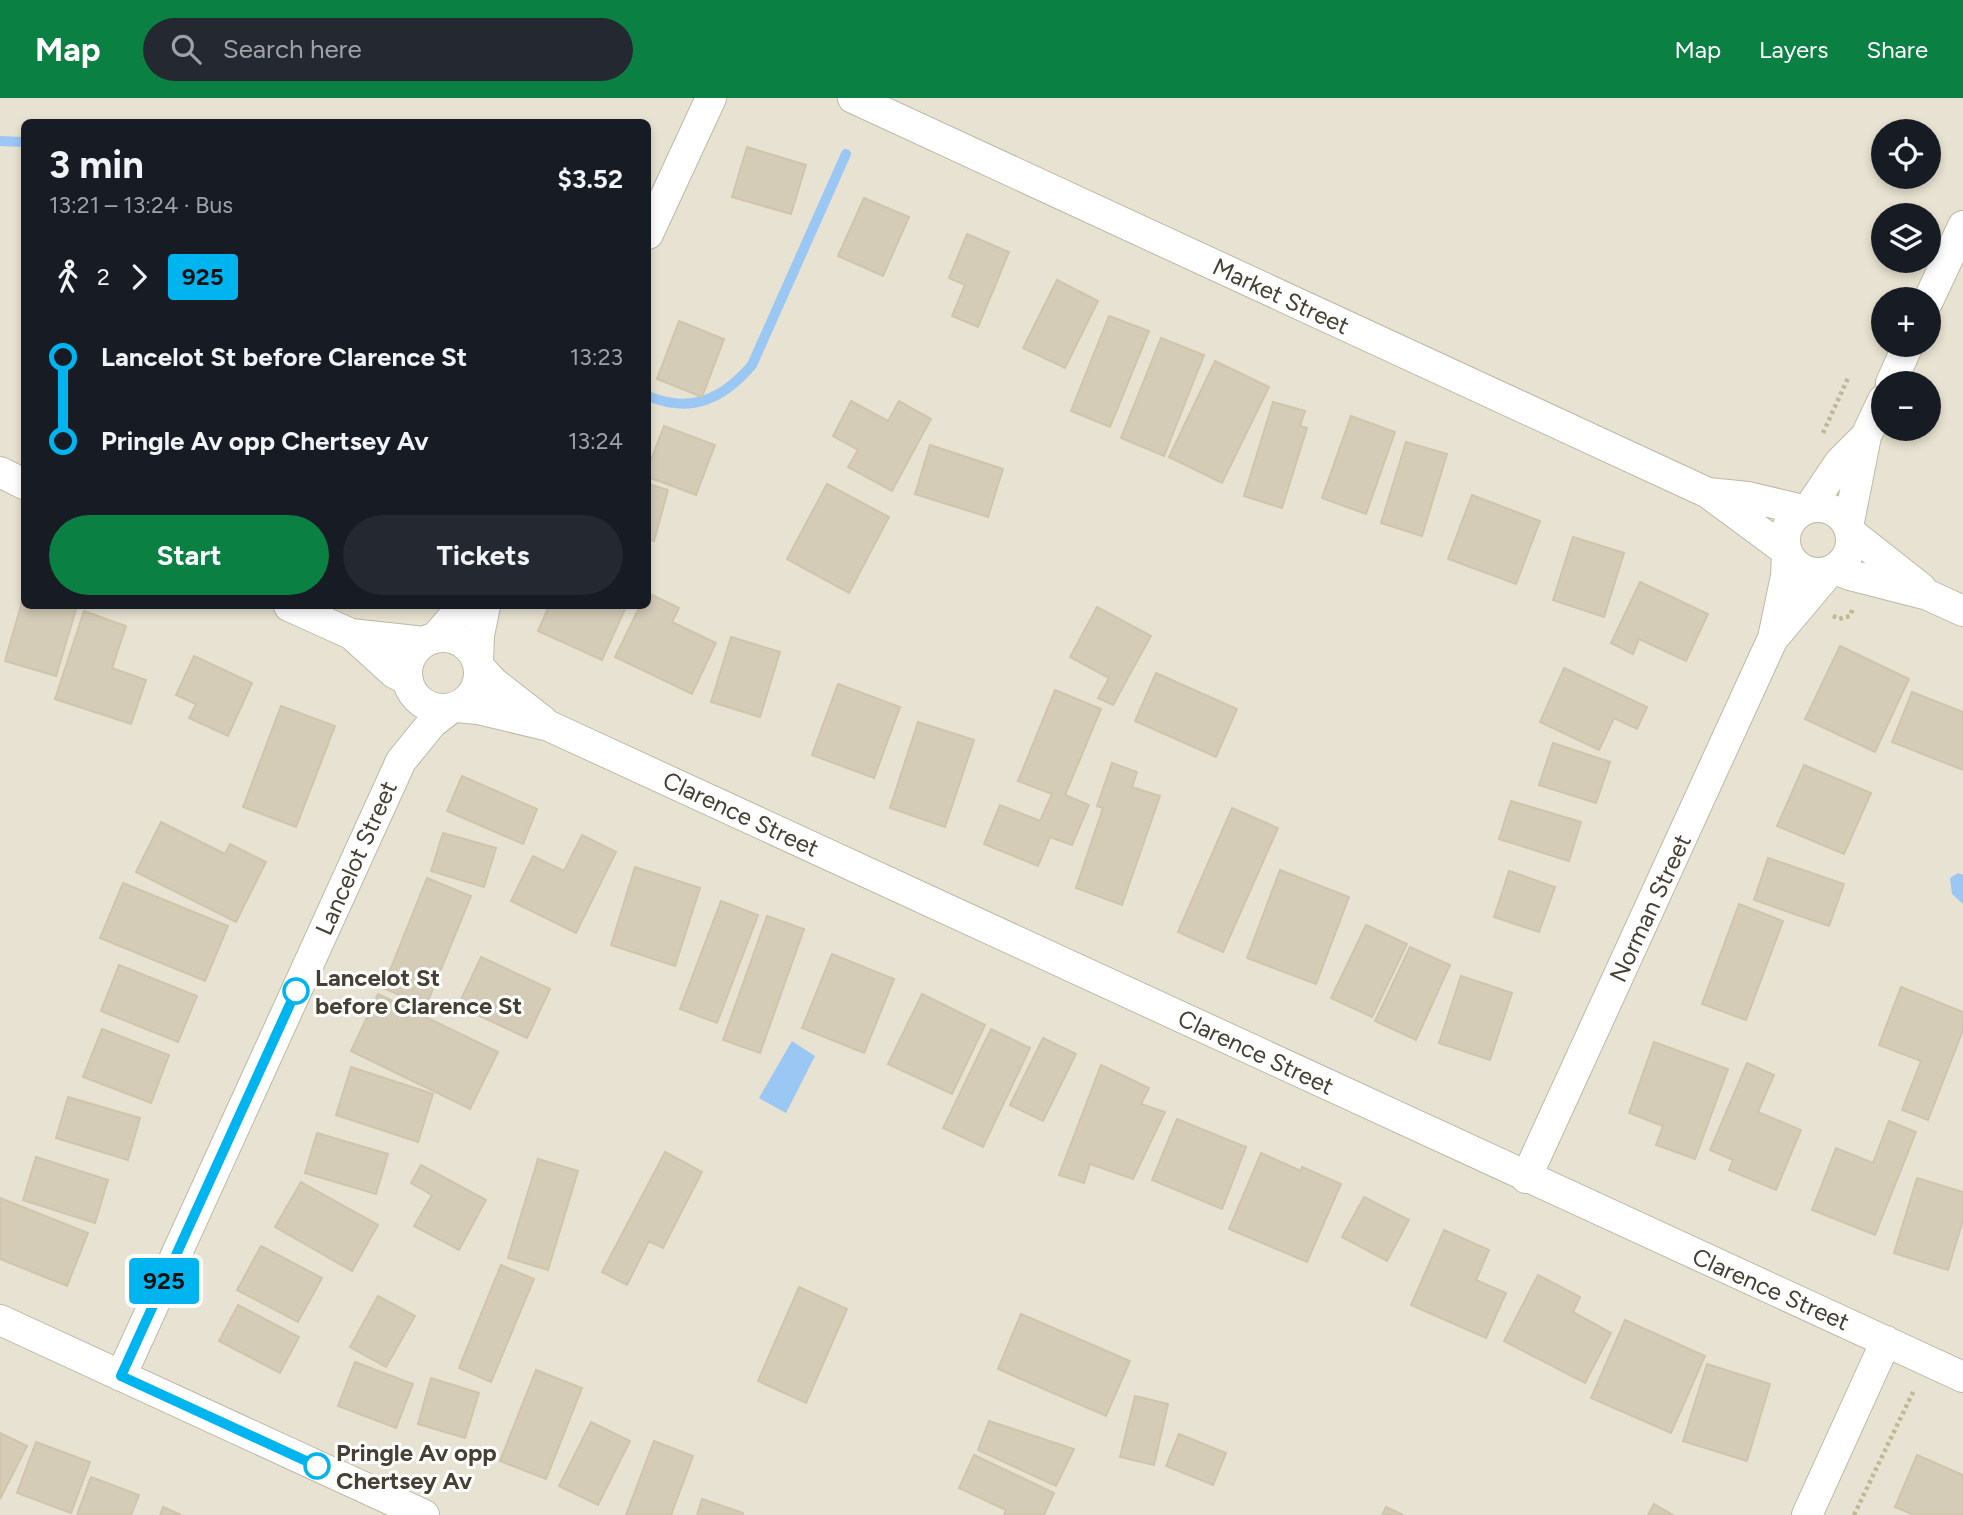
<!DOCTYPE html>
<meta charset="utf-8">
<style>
body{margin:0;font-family:Figtree,sans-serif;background:#242831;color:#f1f3f6;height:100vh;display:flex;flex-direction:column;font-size:26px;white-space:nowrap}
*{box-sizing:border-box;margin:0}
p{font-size:23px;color:#9ea1a6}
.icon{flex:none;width:38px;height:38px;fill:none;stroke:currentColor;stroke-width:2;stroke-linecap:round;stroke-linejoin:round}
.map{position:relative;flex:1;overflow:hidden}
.drawer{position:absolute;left:21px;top:21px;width:630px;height:490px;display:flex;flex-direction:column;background:#171b24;border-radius:10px;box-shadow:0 4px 10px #0003}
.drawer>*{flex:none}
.badge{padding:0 14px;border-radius:5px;font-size:24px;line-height:46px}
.fabs{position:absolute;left:1871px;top:21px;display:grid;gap:14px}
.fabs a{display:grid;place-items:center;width:70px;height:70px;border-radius:50%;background:#171b24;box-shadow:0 4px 10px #0003;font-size:35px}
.map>.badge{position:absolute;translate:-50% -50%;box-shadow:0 0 0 4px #fff}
.legs{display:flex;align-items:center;gap:10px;height:77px;padding:0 28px;font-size:23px}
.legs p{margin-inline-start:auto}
.head{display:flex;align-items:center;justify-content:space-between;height:119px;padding:0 28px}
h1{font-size:38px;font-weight:700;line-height:52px}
.primary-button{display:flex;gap:14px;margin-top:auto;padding:14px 28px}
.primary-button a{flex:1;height:80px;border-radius:42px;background:#0b8043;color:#fff;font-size:28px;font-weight:700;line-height:80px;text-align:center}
.primary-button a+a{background:#242831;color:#f1f3f6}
ul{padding:0 28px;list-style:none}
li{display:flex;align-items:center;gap:24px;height:84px;font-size:26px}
li i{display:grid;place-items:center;width:10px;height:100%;margin:0 9px;background:currentColor}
li i::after{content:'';width:18px;height:18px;margin:-9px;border:5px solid;border-radius:50%;background:#171b24}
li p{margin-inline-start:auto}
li:first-child i{background:linear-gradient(#0000 50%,currentColor 0)}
li:last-child i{background:linear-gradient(currentColor 50%,#0000 0)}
header{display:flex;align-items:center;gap:42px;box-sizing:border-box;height:98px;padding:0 35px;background:#0b8043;color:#fff}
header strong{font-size:33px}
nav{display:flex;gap:38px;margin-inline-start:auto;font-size:24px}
.search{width:490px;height:63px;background:#242831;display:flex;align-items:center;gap:18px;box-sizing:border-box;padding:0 24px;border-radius:38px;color:#9ea1a6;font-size:26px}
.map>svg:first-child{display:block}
.residential{fill:#e7e2d1;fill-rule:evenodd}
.water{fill:#9bc7f4}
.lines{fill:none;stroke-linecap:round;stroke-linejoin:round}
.stream{stroke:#9bc7f4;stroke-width:10}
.building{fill:#d5ccb8;stroke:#d0c5ab;stroke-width:2}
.minor-casing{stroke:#bfb8a6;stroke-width:32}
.path{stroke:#c1b696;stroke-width:4.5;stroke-dasharray:3.5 3.5;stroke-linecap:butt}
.minor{stroke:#fff;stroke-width:30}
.line-1-casing{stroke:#fff;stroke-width:16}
.line-1{stroke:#00b5ef;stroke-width:10}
.stop-1-dot{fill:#fff;stroke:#00b5ef;stroke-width:3.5}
.labels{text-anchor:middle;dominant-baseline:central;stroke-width:6;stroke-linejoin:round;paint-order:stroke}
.street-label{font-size:24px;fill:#454033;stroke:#fff}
.stop-label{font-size:24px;font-weight:bold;fill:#454033;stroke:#fff;text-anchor:start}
</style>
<header>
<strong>Map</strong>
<div class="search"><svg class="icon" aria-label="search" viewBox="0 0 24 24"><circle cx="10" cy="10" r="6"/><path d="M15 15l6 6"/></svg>Search here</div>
<nav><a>Map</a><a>Layers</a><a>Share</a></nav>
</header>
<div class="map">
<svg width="1963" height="1417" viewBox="0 0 1963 1417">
<rect width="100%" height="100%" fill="#f3f0e3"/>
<path class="residential" d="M0,0H1963V1417H0ZM24,24H648V508H24ZM1883,33H1928V79H1883ZM1883,117H1928V163H1883ZM1883,201H1928V247H1883ZM1883,285H1928V331H1883Z"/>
<path class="water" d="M1958,775L1963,777V806L1952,796L1950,780Z
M792,943L815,958L786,1015L759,1000Z"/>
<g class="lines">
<path class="stream" d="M0,43L24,44
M648,298C691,316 723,301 752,267L846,56"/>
</g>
<path class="building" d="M747,49L806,67L791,116L732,99Z
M864,100L909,119L883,178L838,158Z
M967,136L1009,154L978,229L952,218L965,187L949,180Z
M1057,182L1098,203L1065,270L1023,250Z
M1109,218L1149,233L1110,329L1071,313Z
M679,223L724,241L702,299L657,281Z
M1161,240L1204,257L1164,358L1121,340Z
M1215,263L1269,289L1222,385L1169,359Z
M851,303L888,323L899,303L931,321L892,393L848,369L858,352L833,338Z
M1273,304L1305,313L1300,328L1307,330L1282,410L1244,398Z
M1351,318L1395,334L1366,416L1322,400Z
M664,328L715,347L696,397L648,379V370Z
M1406,344L1447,356L1422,438L1381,425Z
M930,347L1003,371L988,419L915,396Z
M648,386L668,392L654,443L648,441Z
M827,386L889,419L849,495L787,461Z
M1472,397L1540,423L1516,486L1448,461Z
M1573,439L1624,455L1604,519L1553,502Z
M1640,484L1708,516L1686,563L1639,541L1633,556L1611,545Z
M648,495L679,510L672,524L716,545L692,596L615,559L640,508H648Z
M24,497V508H77L56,578L5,563Z
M549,508H618L625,511L602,562L538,533Z
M1097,509L1151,538L1113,607L1098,600L1109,580L1070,559Z
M84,513L126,528L112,570L146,582L131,626L55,601Z
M731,539L780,554L760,619L711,604Z
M1840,548L1909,581L1875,654L1805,621Z
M194,558L252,585L228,638L189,620L196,606L176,597Z
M1564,570L1647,609L1637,631L1614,620L1599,652L1540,624Z
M1156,575L1237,611L1216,659L1135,623Z
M838,586L900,609L874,680L812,657Z
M1055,592L1101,611L1065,697L1089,707L1072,747L1050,739L1038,768L984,746L1000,707L1040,723L1052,696L1018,683Z
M1912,594L1963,614V672L1892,644Z
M281,608L335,628L296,729L243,709Z
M918,624L974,642L945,729L890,710Z
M1553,645L1610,664L1596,705L1539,687Z
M1112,665L1137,674L1132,689L1160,698L1122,807L1076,790L1103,710L1097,708Z
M1804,667L1871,695L1844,756L1777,728Z
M462,678L537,711L523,746L447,713Z
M1511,703L1581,724L1569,763L1499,741Z
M1232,710L1278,730L1223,854L1178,834Z
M161,724L225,756L230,746L266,764L236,824L136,774Z
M443,735L496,750L484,789L431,773Z
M582,737L616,754L576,835L511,803L533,758L564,773Z
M1768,760L1844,786L1829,828L1754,802Z
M635,769L700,790L675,868L611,847Z
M1280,772L1349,799L1316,886L1247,860Z
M1509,773L1555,789L1539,834L1494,819Z
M427,780L471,798L426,908L383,890Z
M123,785L228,828L205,883L100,840Z
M721,803L758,817L717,925L680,911Z
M1739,806L1783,823L1746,922L1702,906Z
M767,818L804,831L760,955L723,942Z
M1366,827L1407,846L1372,919L1331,900Z
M1410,849L1450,867L1416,942L1375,923Z
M832,856L894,881L864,955L802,930Z
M481,859L550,891L527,940L458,908Z
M119,867L197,898L178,944L101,913Z
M1461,878L1512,895L1490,962L1439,945Z
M1901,889L1963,914V932L1928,1022L1902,1012L1921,963L1879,947Z
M378,896L498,954L470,1011L351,953Z
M922,896L985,927L952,996L888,966Z
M102,931L169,957L151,1005L83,979Z
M991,931L1030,950L983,1049L943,1030Z
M1043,940L1076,956L1043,1023L1010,1007Z
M1654,944L1728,971L1695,1061L1656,1047L1663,1028L1629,1015Z
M1747,965L1774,977L1758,1014L1801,1032L1776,1092L1729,1072L1733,1062L1710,1052Z
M1101,967L1149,990L1141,1006L1165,1014L1133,1081L1090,1066L1084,1085L1059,1077Z
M351,969L433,996L418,1044L336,1017Z
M68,999L140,1020L128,1062L56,1040Z
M1177,1021L1246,1049L1222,1111L1152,1082Z
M1889,1023L1916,1034L1875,1137L1812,1112L1836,1050L1873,1065Z
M317,1035L388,1056L376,1096L305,1075Z
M665,1054L702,1074L663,1150L649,1143L627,1187L602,1174Z
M1261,1055L1301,1073L1302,1069L1341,1086L1307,1164L1229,1131Z
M36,1059L108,1082L95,1125L23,1102Z
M538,1061L578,1073L548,1172L508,1160Z
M421,1067L486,1102L459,1152L414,1128L432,1097L411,1085Z
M1917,1080L1963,1094V1122L1948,1172L1894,1155Z
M301,1084L378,1127L352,1173L275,1129Z
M1364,1099L1409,1122L1387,1163L1342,1139Z
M0,1100L88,1135L67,1188L0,1161Z
M1444,1132L1489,1152L1476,1182L1506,1195L1486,1240L1411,1207Z
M261,1148L322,1180L298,1224L237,1192Z
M501,1167L534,1181L491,1284L459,1270Z
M1538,1177L1580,1199L1573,1214L1611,1235L1585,1285L1504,1243Z
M799,1189L847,1211L806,1305L758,1283Z
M378,1198L415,1218L386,1269L350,1249Z
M238,1207L299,1239L280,1275L219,1243Z
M1021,1216L1130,1263L1106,1318L998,1271Z
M1625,1222L1705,1258L1671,1335L1591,1300Z
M355,1264L413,1286L396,1330L338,1308Z
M1707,1266L1770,1286L1747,1363L1683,1343Z
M536,1272L582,1290L546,1381L500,1363Z
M431,1280L479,1295L465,1340L418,1326Z
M1135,1298L1168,1306L1154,1367L1120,1359Z
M989,1323L1074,1351L1056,1388L978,1352Z
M591,1324L630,1343L598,1407L559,1388Z
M0,1335L27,1348L0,1401Z
M1179,1336L1226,1355L1213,1387L1166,1368Z
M654,1343L693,1358L671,1417H626Z
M36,1344L90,1364L71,1415L17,1395Z
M974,1357L1054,1395L1044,1417H1004L1006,1412L959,1390Z
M1917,1357L1963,1377V1417H1914L1895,1409Z
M91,1379L139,1397L131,1417H77Z
M702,1401L743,1415V1417H697Z
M1654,1406L1673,1417H1648Z
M163,1409L181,1417H160Z
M1386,1409L1403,1417H1382Z"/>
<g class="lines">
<g class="minor-casing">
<path id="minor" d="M853,0L1708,395L1785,452
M648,136L711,0
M1928,203L1963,128
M1891,285L1908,247
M0,374L24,386
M1708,395L1748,399L1803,412
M1785 442a33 33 0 1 1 66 0a33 33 0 1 1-66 0Z
M1809,410L1840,364L1866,338
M1848,429L1866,338L1883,302
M1850,434L1921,490
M1835,471L1850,477L1928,497L1963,513
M289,508L351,536L394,575L408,582
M351,536L424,544
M1776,537L1829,474
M407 575a36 36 0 1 1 72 0a36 36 0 1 1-72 0Z
M435,540L463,508
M478,564L479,537L485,508
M480,570L493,584L543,623
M456,609L478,611L549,628L1963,1279
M1526,1080L1773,540L1786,478L1787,457
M0,1222L424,1417
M121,1278L401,663L432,625L450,611
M1807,1417L1886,1243"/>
</g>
<path class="path" d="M1823,335L1848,280
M1833,518L1839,521L1850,518L1853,510
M1854,1417L1914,1292"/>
<use href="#minor" class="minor"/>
</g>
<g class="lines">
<g class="line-1-casing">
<path id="line-1" d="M296,893L121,1278L317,1368"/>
</g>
<use href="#line-1" class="line-1"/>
</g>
<g class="stop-1-dot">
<circle cx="296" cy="893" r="12"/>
<circle cx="317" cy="1368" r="12"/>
</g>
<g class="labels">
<g class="street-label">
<text transform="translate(1281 198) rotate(25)">Market Street</text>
<text transform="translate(741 716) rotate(25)">Clarence Street</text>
<text transform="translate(356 760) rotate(-66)">Lancelot Street</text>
<text transform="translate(1650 810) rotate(-65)">Norman Street</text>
<text transform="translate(1256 954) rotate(25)">Clarence Street</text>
<text transform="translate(1771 1191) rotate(24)">Clarence Street</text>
</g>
<g class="stop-label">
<text x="315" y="879">Lancelot St<tspan x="315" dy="28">before Clarence St</tspan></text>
<text x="336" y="1354">Pringle Av opp<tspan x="336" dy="28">Chertsey Av</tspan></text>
</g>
</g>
</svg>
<div class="fabs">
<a><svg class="icon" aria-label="locate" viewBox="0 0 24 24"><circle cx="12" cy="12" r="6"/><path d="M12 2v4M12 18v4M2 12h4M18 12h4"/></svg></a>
<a><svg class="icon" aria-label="layers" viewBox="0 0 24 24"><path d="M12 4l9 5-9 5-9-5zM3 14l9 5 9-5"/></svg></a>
<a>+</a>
<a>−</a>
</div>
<b class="badge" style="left:164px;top:1183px;background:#00b5ef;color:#111">925</b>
<section class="drawer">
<div class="head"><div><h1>3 min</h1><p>13:21 – 13:24 · Bus</p></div><b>$3.52</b></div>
<div class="legs"><svg class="icon" aria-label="walk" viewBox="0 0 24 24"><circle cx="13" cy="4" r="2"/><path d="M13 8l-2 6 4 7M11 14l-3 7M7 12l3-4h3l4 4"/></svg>2<svg class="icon" aria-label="forward" viewBox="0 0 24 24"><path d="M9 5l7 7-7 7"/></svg><b class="badge" style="background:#00b5ef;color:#111">925</b></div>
<ul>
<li><i style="color:#00b5ef"></i><b>Lancelot St before Clarence St</b><p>13:23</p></li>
<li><i style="color:#00b5ef"></i><b>Pringle Av opp Chertsey Av</b><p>13:24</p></li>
</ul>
<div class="primary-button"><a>Start</a><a>Tickets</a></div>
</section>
</div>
